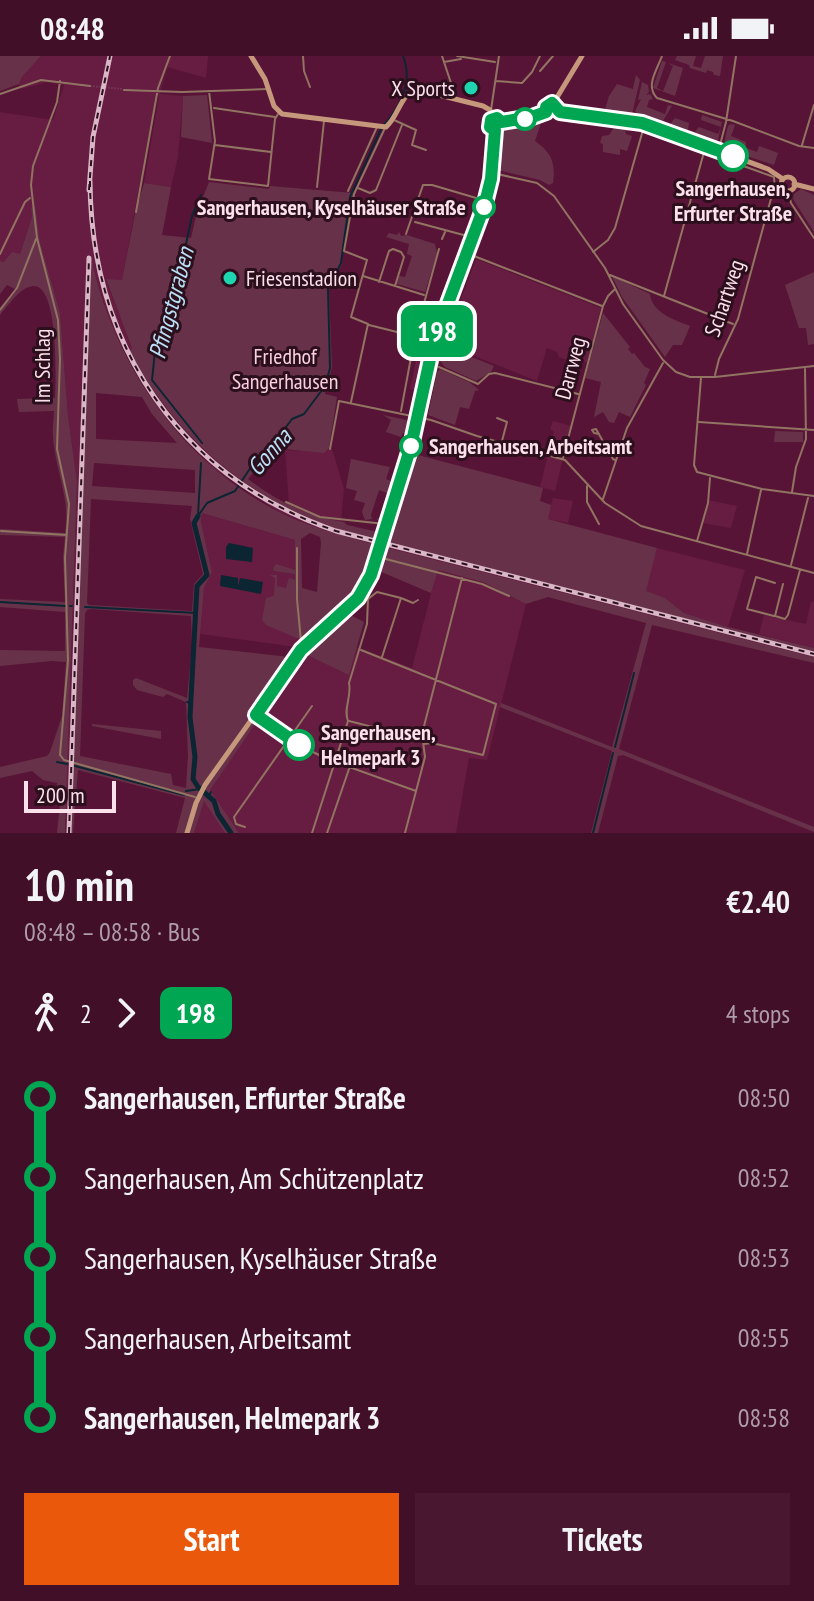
<!DOCTYPE html>
<meta charset="utf-8">
<style>
body{margin:0;font-family:"PT Sans Narrow",sans-serif;background:#491830;color:#f1f3f6;height:100vh;display:flex;flex-direction:column;font-size:30px;white-space:nowrap}
*{box-sizing:border-box;margin:0}
p{font-size:26px;color:#ae9ca8}
.icon{flex:none;width:44px;height:44px;fill:none;stroke:currentColor;stroke-width:2;stroke-linecap:round;stroke-linejoin:round}
.map{position:relative;height:777px;overflow:hidden}
.side{display:flex;flex-direction:column;background:#420f28;flex:1}
.side>*{flex:none}
.badge{padding:0 16px;border-radius:12px;font-size:28px;line-height:52px}
.scale{position:absolute;left:24px;bottom:20px;width:92px;box-sizing:border-box;padding-left:8px;border:4px solid #fbe1eb;border-top:0;font-size:22px;line-height:28px;white-space:nowrap;color:#fbe1eb;-webkit-text-stroke:6px #2c0f1c;paint-order:stroke}
.map>.badge{position:absolute;translate:-50% -50%;box-shadow:0 0 0 4px #fff}
.legs{display:flex;align-items:center;gap:12px;height:88px;padding:0 24px;font-size:26px}
.legs p{margin-inline-start:auto}
.headline{display:flex;align-items:center;justify-content:space-between;height:136px;padding:0 24px}
h1{font-size:44px;font-weight:800;line-height:60px}
.primary-button{display:flex;gap:16px;margin-top:auto;padding:16px 24px}
.primary-button a{flex:1;height:92px;border-radius:0px;background:#ea580c;color:#fff;font-size:32px;font-weight:800;line-height:92px;text-align:center}
.primary-button a+a{background:#491830;color:#f1f3f6}
ul{padding:0 24px;list-style:none}
li{display:flex;align-items:center;gap:28px;height:80px;font-size:30px}
li i{display:grid;place-items:center;width:12px;height:100%;margin:0 10px;background:currentColor}
li i::after{content:'';width:20px;height:20px;margin:-10px;border:6px solid;border-radius:50%;background:#420f28}
li p{margin-inline-start:auto}
li:first-child i{background:linear-gradient(#0000 50%,currentColor 0)}
li:last-child i{background:linear-gradient(currentColor 50%,#0000 0)}
.status{display:flex;justify-content:space-between;align-items:center;height:56px;padding:0 40px;background:#420f28;direction:ltr}
.status svg{height:22px;fill:currentColor}
.map>svg:first-child{display:block}
.built{fill:#671c41}
.green{fill:#673249;fill-rule:evenodd}
.water{fill:#0b2532}
.lines{fill:none;stroke-linecap:round;stroke-linejoin:round}
.stream{stroke:#0b2532;stroke-width:2}
.river{stroke:#0b2532;stroke-width:5}
.street-tunnel{stroke:#703351;stroke-width:2;stroke-dasharray:2 1;stroke-linecap:butt}
.street{stroke:#917462;stroke-width:2}
.secondary{stroke:#c5987b;stroke-width:5}
.rail-casing{stroke:#dab7c6;stroke-width:5}
.rail{stroke:#2c0f1c;stroke-width:2;stroke-dasharray:6;stroke-linecap:butt}
.line-1-casing{stroke:#fff;stroke-width:18}
.line-1{stroke:#00a651;stroke-width:12}
.poi-dot{fill:#1fd5b0;stroke:#2c0f1c;stroke-width:3}
.stop-1-dot{fill:#fff;stroke:#00a651;stroke-width:4}
.labels{text-anchor:middle;dominant-baseline:central;stroke-width:6;stroke-linejoin:round;paint-order:stroke}
.poi-label{font-size:22px;fill:#fbe1eb;stroke:#2c0f1c;text-anchor:end}
.stop-label{font-size:22px;font-weight:bold;fill:#fbe1eb;stroke:#2c0f1c;text-anchor:start}
.street-label{font-size:22px;fill:#fbe1eb;stroke:#2c0f1c}
.park-label{font-size:22px;fill:#facfdf;stroke:#2c0f1c}
.water-label{font-size:24px;font-style:italic;fill:#b9e0f7;stroke:#2c0f1c}
</style>
<div class="status"><b>08:48</b><svg viewBox="0 0 49 12"><path d="M0 12V9h3v3zM5 12V6h3v6zM10 12V3h3v9zM15 12V0h3v12zM26 1h20v11H26zM47 4h2v5h-2z"/></svg></div>
<div class="map">
<svg width="814" height="777" viewBox="0 0 814 777">
<rect width="100%" height="100%" fill="#581436"/>
<path class="built" d="M41,0H208L206,22L167,11L160,38L183,40L178,101L171,131L144,127L159,40L156,39L122,225L106,224L132,292L130,295L148,328L168,356L209,401L267,443L332,471L814,596V601L369,487L320,473L279,456L214,413L163,360L144,331L112,272L91,205L73,738L71,777H65L77,426L68,360L60,257L40,186L35,149L31,152L32,161L20,198L4,206L0,205V56L53,64L64,29L47,26L21,33L19,28L22,21Z
M476,203L601,252L587,307L573,302L571,306L559,301L557,296L547,292L537,325L444,288Z
M419,291L428,293L419,335L410,333Z
M553,365L571,370L555,435L540,431L554,375L550,373Z
M329,392L332,393L344,433L341,466L319,463L289,449L285,394L324,396Z
M553,442L573,445L568,467L547,463Z
M708,444L737,450L731,472L703,467Z
M202,457L295,484L299,583L296,591L200,578L204,532L212,516L201,466Z
M657,492L745,514L728,571L684,557L665,542L645,535Z
M437,514L483,526L526,548L487,704L469,702L456,777H239L209,734L254,670L261,665L265,654L305,597L349,618L357,591L412,612Z
M811,545L814,546V592L759,578L764,559L806,568Z
M204,744L225,777H194Z"/>
<path class="green" d="M0,0H41L22,21L19,28L0,35Z
M677,0H696L693,10L701,12L705,0H723L720,20L714,19L713,16L707,14L706,17L690,12L689,9L675,4Z
M662,5L666,6L657,32L663,35L673,10L668,7L683,12L675,40L653,32Z
M636,19L640,24L632,58L673,74L632,62V60L626,61L604,57L609,40L617,28L633,33Z
M642,26L648,29L649,36L646,39L650,38L653,43L649,44L647,51L665,58L668,49L672,50L663,65L670,68L675,62L689,67L688,74L695,76L699,71L718,78L721,71L701,64L702,59L722,66L717,88L637,58L635,55L641,43L638,44Z
M207,39L212,87L181,81L183,40Z
M542,62L544,67H541L535,85C551,96 556,107 553,127L549,129L540,124L498,114L496,108L499,76L506,70L541,65Z
M621,67L643,71L669,80L630,71L629,75H625L626,78L632,80L627,95L620,93V99L603,96V88L600,87L602,80L609,79L616,69Z
M731,68L735,69L731,80L746,86V92L757,96L759,90L778,97L774,109L723,92L728,70Z
M209,126L269,133L270,130L353,137L343,184L342,208L329,233L332,311L325,338L337,341L329,392L324,397L274,392L248,423C277,445 308,461 344,466L347,469L378,476L376,484C264,456 185,396 129,295L132,292L106,223L122,224L135,158L144,127L171,131L162,179L191,182L197,156Z
M801,133L814,139V176L793,143L794,138Z
M35,149L40,186L60,257L68,360L77,426L65,777H57L60,748L57,727L43,724L32,715L0,722V711L47,700L50,696L62,660L66,606L52,605L0,610V594L65,595V556L0,551V543L65,546L63,501L65,481L0,479V473L65,477C71,444 55,413 53,381C52,372 54,363 54,355L19,356L17,343L55,342C56,324 59,228 33,230C20,231 8,250 0,259V255L17,234L7,229L0,238V205L4,206L12,196L20,198L32,161L31,152Z
M482,169L447,266L428,333L433,294H436L446,260Z
M399,176L401,180L407,179L435,188L437,198L425,236L397,228L399,220L405,221L412,200L407,198L409,188L386,181L389,177L397,179Z
M91,201C114,308 179,403 277,455C306,470 338,478 369,487L814,601V607L652,569L619,693L814,771V776L623,699L618,700L598,777H591L612,695L500,651L501,647L612,691L646,567L548,541L526,548L483,526L438,514L431,537L379,515L367,539L345,560L349,563L352,560L364,566L349,619L305,598L265,654L261,666L254,670L210,734L239,777H225L204,745L194,777H176L185,742L78,714L73,777H71ZM96,337L142,341L152,358L177,387L96,383ZM94,407L195,414V437L92,430ZM91,443L192,450L190,463L203,518L194,528L192,555L89,549L87,547ZM202,457L295,484V514L276,508L273,512L274,515L295,518V524L289,522L286,532L277,530V519H270L275,522L274,540L266,542L262,564L266,569L299,583L289,601L199,591L204,532L212,516L201,466ZM310,477L320,481L321,487L317,536L302,532L301,483ZM91,553L191,560L192,590L187,642L136,622L133,624V629L137,634L163,641L167,638L186,646L188,700L186,732L173,729L171,718L80,700L85,558L87,554Z
M814,216V288L808,289L806,272H799L785,229Z
M612,220L650,238C652,257 675,264 690,270L682,289H673L665,301L622,241Z
M603,257L630,291L628,293L632,298L634,297L645,311L650,313L644,327L646,329L630,361L619,356L614,367L609,366L603,356L594,361L601,326L585,322Z
M444,290L494,310L491,316L476,325L445,311L440,305Z
M440,313L469,326L479,334L475,335L469,353L460,351L455,369L428,359L437,316Z
M383,359L411,365L406,383V378L403,377L401,381L386,376L391,364Z
M775,375L803,376V386H774Z
M405,387L382,466L376,463L379,462L387,437L379,434L371,459L372,463L365,464L362,456L365,447L354,444L357,435L346,432L351,403L390,411L386,423L391,425Z
M414,398L543,432L540,445L551,449L548,463L657,492L646,535L665,542L684,557L728,571L814,592V596L387,487Z
M92,668L161,675V683L92,670Z"/>
<path class="water" d="M229,487L253,492L252,506L226,503V491Z
M221,519L238,522V530L240,522L263,526L261,538L220,530Z"/>
<g class="lines">
<path class="stream" d="M385,68C401,49 413,25 403,0
M201,139L192,160L179,221L156,286L152,324L202,387
M198,459L201,407
M198,460L207,447L235,435L253,408L268,395L292,363L304,358L325,330L330,312L328,233L341,207L350,141L381,73
M0,546L66,550
M70,550H72
M85,551L197,557
M187,646L192,647
M615,691L634,617
M57,706L67,708
M75,710L184,739
M186,735L200,733
M209,740L211,736
M593,777L613,697"/>
<path class="river" d="M198,460L194,467L207,519L197,530L190,661L195,701L193,723L198,731L214,745L218,758L231,777"/>
<path class="street-tunnel" d="M90,30L123,33"/>
<path class="street" d="M303,0L304,15L310,31
M442,0L452,30L450,41
M457,0L495,6
M662,0C657,14 645,30 657,42L733,65L799,90L814,92
M444,6L461,3
M540,15L553,0
M60,25L57,46L33,110L31,129L37,182L58,264L60,303L57,393L69,448L65,502L68,604L60,699L64,704L195,741
M496,25L522,27L532,16L540,0
M124,34L182,36L267,33
M209,35L215,85L209,123L268,130L275,63L278,58
M0,38L41,24L90,30
M214,52L275,61
M491,54L499,0
M394,64L416,74L412,89L426,94
M215,89L271,96
M802,89L814,49
M719,93L726,66L736,0
M493,117L537,127L554,140L605,212L623,248L663,304L676,316L690,321H715L814,310
M317,131L324,65
M358,132L370,137L376,134L402,69
M788,134L791,147L814,182
M348,135L377,71
M136,156L158,32L170,0
M415,166L471,181
M406,178L423,129H432L483,144
M442,183L445,176
M593,196L608,184L615,172L643,74L774,121L775,135
M0,198L25,146L30,142
M474,200L602,250
M610,219L733,268
M363,220L424,239
M379,226L389,195L393,193L401,196L404,201L395,230
M664,240L704,96
M0,254L17,232L36,183
M369,269L433,285
M439,311L478,328L489,318L495,317L578,338
M715,319L719,303L738,263L772,139L782,131
M701,322L694,409L697,416L762,433L814,440
M351,346L368,268L351,261L367,204L344,195L354,138L385,72
M427,353L446,272L487,161L483,160
M401,355L415,280L439,193
M497,362L507,366L502,385
M699,366L814,374
M599,378L594,377L592,374L596,373L613,403L615,404
M330,393L339,345L431,364L477,380L565,404L605,447L641,470L814,517
M563,402L603,250L608,240L614,234
M587,430V446L599,468
M792,436L796,411L806,383L805,313
M603,443L627,372L663,307
M286,446L320,461L385,468
M1,475L67,479
M697,485L708,447L710,422
M297,492V543L301,585L304,588
M747,498L761,434
M378,501L482,528L509,540
M791,509L808,442
M783,528L775,560L785,563L788,559L800,514
M774,560L747,553L756,521L775,527
M361,594L496,648L483,699L432,687L424,688
M382,601L401,542L413,547L418,544
M257,659L299,689L327,703L416,735
M349,665L420,683
M245,771L236,768L234,761L312,650
M312,777L348,665C343,653 352,640 349,627L367,568L368,543L377,536L401,542
M327,777L349,713
M405,777L425,701L422,678L462,522"/>
<path class="secondary" d="M251,0L265,23L274,50L282,58L386,71C398,61 400,40 415,33L483,50L490,54L493,62
M546 53a6 6 0 1 1 12 0a6 6 0 1 1-12 0Z
M553,48L582,0
M557,55L645,68L768,113L783,123
M490 68a6 6 0 1 1 12 0a6 6 0 1 1-12 0Z
M501,66L529,62L546,56
M781 128a7 7 0 1 1 14 0a7 7 0 1 1-14 0Z
M794,128L814,133
M187,777L196,747L205,729L301,594L358,542L368,526L411,390L434,285L484,151L491,122L495,74"/>
<g class="rail-casing">
<path id="rail" d="M90,125C91,289 179,421 336,475L814,598
M89,134L93,81L110,0
M69,777L89,202"/>
</g>
<use href="#rail" class="rail"/>
</g>
<g class="lines">
<g class="line-1-casing">
<path id="line-1" d="M299,689L256,659L301,594L358,542L371,519L411,390L434,285L484,151L491,123L495,74L490,71L491,64L497,62L501,66L532,61L546,56V51L552,47L560,56L642,67L733,100"/>
</g>
<use href="#line-1" class="line-1"/>
</g>
<g class="poi-dot">
<circle cx="471" cy="32" r="8"/>
<circle cx="230" cy="222" r="8"/>
</g>
<g class="stop-1-dot">
<circle cx="525" cy="63" r="10"/>
<circle cx="733" cy="100" r="14"/>
<circle cx="484" cy="151" r="10"/>
<circle cx="411" cy="390" r="10"/>
<circle cx="299" cy="689" r="14"/>
</g>
<g class="labels">
<g class="poi-label">
<text x="455" y="32">X Sports</text>
<text x="246" y="222" text-anchor="start">Friesenstadion</text>
</g>
<g class="stop-label">
<text x="733" y="132" text-anchor="middle">Sangerhausen,<tspan x="733" dy="25">Erfurter Straße</tspan></text>
<text x="466" y="151" text-anchor="end">Sangerhausen, Kyselhäuser Straße</text>
<text x="429" y="390">Sangerhausen, Arbeitsamt</text>
<text x="321" y="676">Sangerhausen,<tspan x="321" dy="25">Helmepark 3</tspan></text>
</g>
<g class="street-label">
<text transform="translate(724 242) rotate(-71)">Schartweg</text>
<text transform="translate(42 310) rotate(-90)">Im Schlag</text>
<text transform="translate(570 312) rotate(-75)">Darrweg</text>
</g>
<g class="park-label">
<text x="285" y="300">Friedhof<tspan x="285" dy="25">Sangerhausen</tspan></text>
</g>
<g class="water-label">
<text transform="translate(171 247) rotate(-75)">Pfingstgraben</text>
<text transform="translate(269 396) rotate(-49)">Gonna</text>
</g>
</g>
</svg>
<div class="scale">200 m</div>
<b class="badge" style="left:437px;top:275px;background:#00a651;color:#fff">198</b>
</div>
<section class="side">
<div class="headline"><div><h1>10 min</h1><p>08:48 – 08:58 · Bus</p></div><b>€2.40</b></div>
<div class="legs"><svg class="icon" aria-label="walk" viewBox="0 0 24 24"><circle cx="13" cy="4" r="2"/><path d="M13 8l-2 6 4 7M11 14l-3 7M7 12l3-4h3l4 4"/></svg>2<svg class="icon" aria-label="forward" viewBox="0 0 24 24"><path d="M9 5l7 7-7 7"/></svg><b class="badge" style="background:#00a651;color:#fff">198</b><p>4 stops</p></div>
<ul>
<li><i style="color:#00a651"></i><b>Sangerhausen, Erfurter Straße</b><p>08:50</p></li>
<li><i style="color:#00a651"></i><span>Sangerhausen, Am Schützenplatz</span><p>08:52</p></li>
<li><i style="color:#00a651"></i><span>Sangerhausen, Kyselhäuser Straße</span><p>08:53</p></li>
<li><i style="color:#00a651"></i><span>Sangerhausen, Arbeitsamt</span><p>08:55</p></li>
<li><i style="color:#00a651"></i><b>Sangerhausen, Helmepark 3</b><p>08:58</p></li>
</ul>
<div class="primary-button"><a>Start</a><a>Tickets</a></div>
</section>
